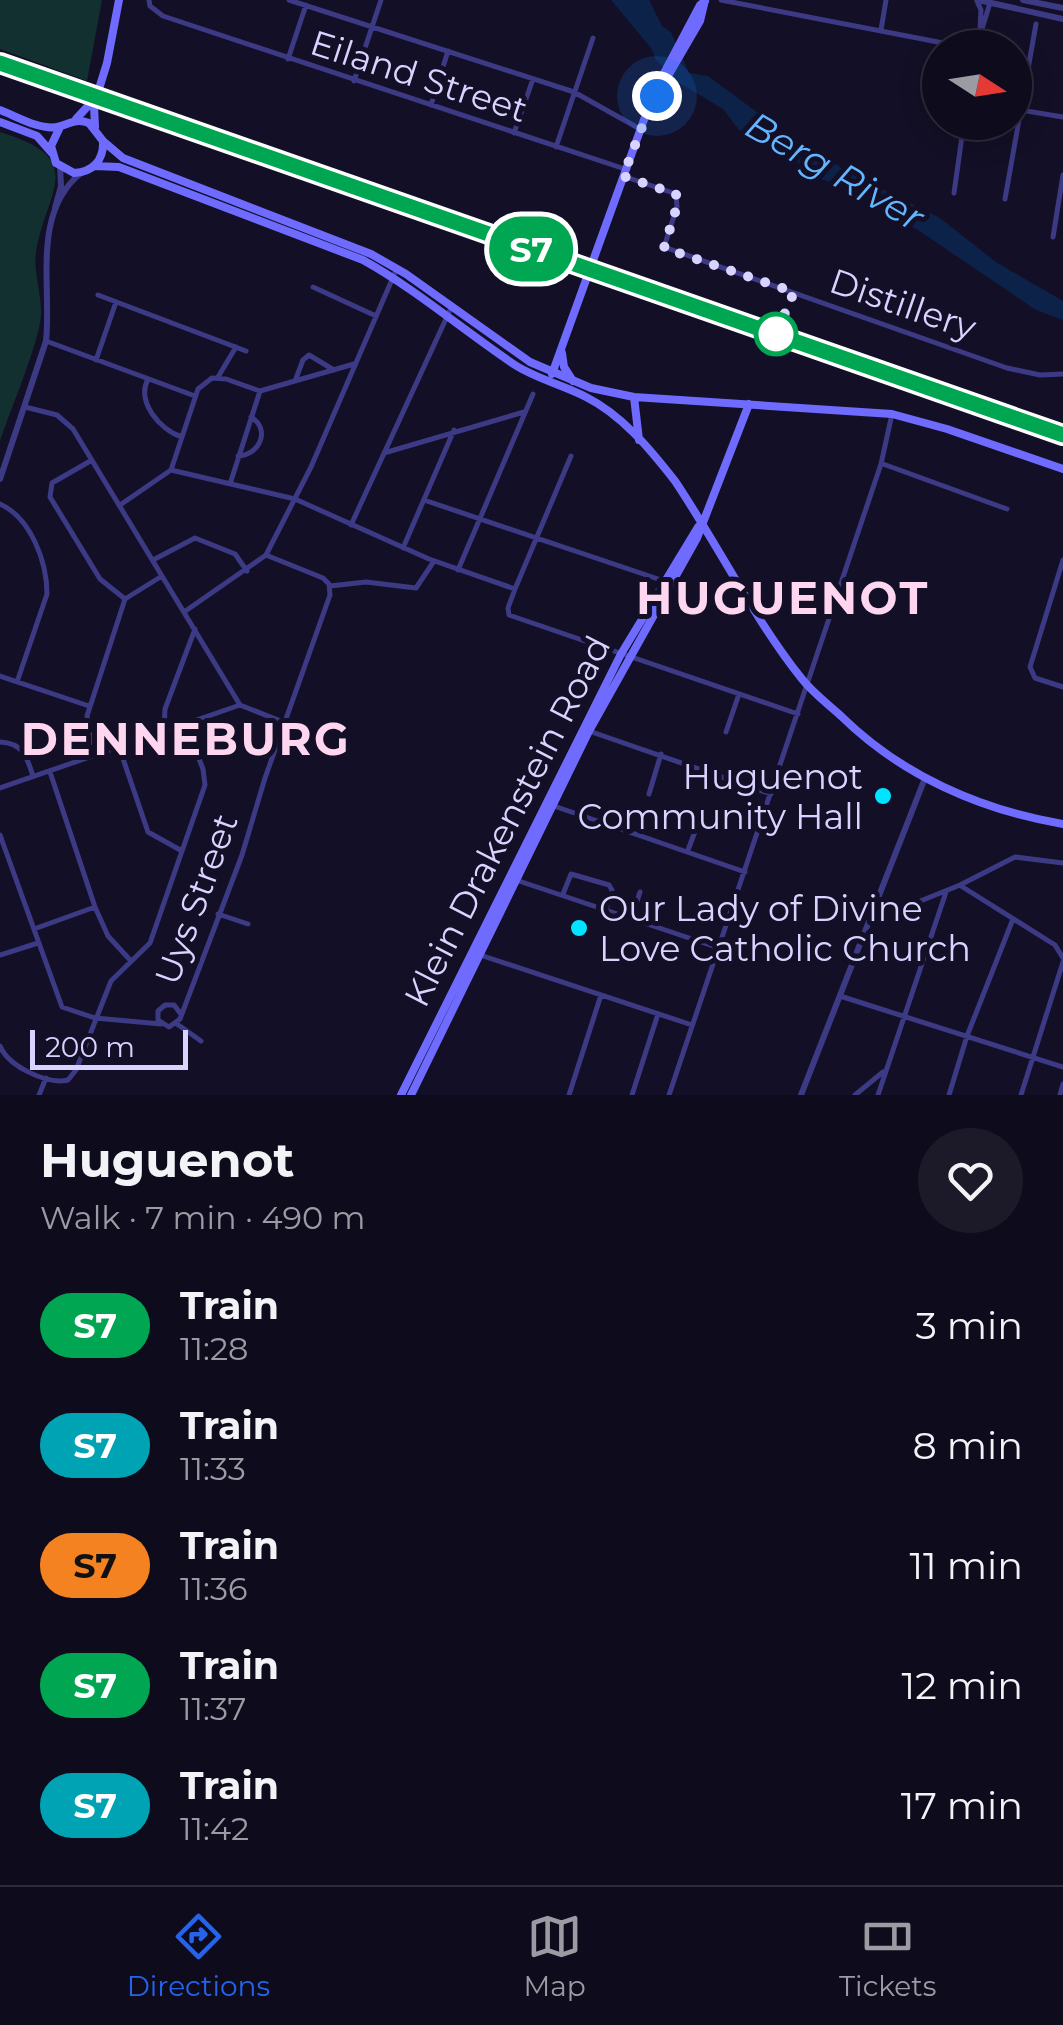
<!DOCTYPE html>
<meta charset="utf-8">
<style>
body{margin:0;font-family:Montserrat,sans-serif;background:#1c1929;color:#f1f3f6;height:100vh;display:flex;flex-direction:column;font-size:38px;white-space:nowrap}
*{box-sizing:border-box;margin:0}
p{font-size:32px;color:#9b9ba3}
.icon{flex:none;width:55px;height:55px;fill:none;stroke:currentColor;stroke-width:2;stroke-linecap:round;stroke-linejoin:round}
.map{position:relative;height:1095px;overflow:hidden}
.sheet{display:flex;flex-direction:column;background:#0e0b1c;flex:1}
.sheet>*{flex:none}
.badge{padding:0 20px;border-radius:32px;font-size:35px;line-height:65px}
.needle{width:65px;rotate:102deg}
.controls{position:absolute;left:922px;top:30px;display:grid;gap:20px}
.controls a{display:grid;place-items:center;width:110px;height:110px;border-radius:50%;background:#0e0b1c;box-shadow:0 5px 25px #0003,0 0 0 2px #2e2b3b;font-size:50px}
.scale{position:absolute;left:30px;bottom:25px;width:158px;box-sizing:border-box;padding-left:10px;border:5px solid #d9d4ff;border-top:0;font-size:28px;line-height:35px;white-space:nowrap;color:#d9d4ff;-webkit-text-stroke:8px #130f26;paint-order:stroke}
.you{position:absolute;width:50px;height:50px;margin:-25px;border:8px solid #fff;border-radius:50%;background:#1a73e8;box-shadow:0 0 0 15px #1a73e833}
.map>.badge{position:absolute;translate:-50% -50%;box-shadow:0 0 0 5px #fff}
.round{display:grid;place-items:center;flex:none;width:105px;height:105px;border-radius:52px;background:#1c1929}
.headline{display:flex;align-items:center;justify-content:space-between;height:170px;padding:0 40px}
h1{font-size:48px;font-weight:700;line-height:75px}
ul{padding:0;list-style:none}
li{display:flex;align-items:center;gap:30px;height:120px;padding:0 40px}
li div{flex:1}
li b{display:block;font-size:38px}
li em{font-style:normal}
li .badge{min-width:110px;font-weight:700;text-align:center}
.tab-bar{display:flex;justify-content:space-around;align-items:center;height:140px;border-top:2px solid #2e2b3b;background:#0e0b1c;font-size:28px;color:#9b9ba3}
.tab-bar a{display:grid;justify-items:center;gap:5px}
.tab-bar .active{color:#2563eb}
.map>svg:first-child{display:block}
.green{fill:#12302f}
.water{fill:#0c2248}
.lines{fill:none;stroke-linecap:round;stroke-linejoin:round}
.minor{stroke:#3d3a85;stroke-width:5}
.tertiary{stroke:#3d3a85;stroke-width:6}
.secondary{stroke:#6f6bff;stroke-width:8}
.rail{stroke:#00e5ff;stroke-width:2.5;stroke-dasharray:15 12;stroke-linecap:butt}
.line-casing{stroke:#fff;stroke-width:22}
.line{stroke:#00a651;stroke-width:15}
.walk{stroke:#d9d4ff;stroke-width:10;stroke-dasharray:0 18}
.stop-dot{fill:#fff;stroke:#00a651;stroke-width:5}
.poi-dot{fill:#00e5ff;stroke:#130f26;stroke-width:4}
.labels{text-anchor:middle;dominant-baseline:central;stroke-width:10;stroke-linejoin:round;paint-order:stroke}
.street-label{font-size:35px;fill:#d9d4ff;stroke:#130f26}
.poi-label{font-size:35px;fill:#d9d4ff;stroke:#130f26;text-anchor:end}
.water-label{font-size:38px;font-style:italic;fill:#62b6ff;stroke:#130f26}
.district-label{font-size:45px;font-weight:bold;letter-spacing:2.5px;fill:#ffd6f0;stroke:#130f26}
</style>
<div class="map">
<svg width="1063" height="1095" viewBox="0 0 1063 1095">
<rect width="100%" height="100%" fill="#130f26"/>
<path class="green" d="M0,0H102L87,81L0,49Z
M0,132C90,159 46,190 36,252C33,272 42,294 41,315C39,344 10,410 0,441Z"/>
<path class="water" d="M611,0H649L662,26L671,32L689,73L708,76L784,132L848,172L940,218L996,262L1063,301V320L1036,310L918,230L844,187L821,179L766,141L739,130L723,109L678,82L656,60L651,48Z"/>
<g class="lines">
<path class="minor" d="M149,0L150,6L163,16L625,169
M289,0L574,92L640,129
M721,0L969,48
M977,1L981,10L980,30
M881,30L886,0
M976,48L990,3
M288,59L306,5
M354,81L381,0
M431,105L448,51
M1015,109L1063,117
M514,133L533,79
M556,147L593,38
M623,176L676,194L677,207L664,247L1007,368L1040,375L1063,374
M954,193L964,122
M1005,199L1036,24
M1053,237L1063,175
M313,287L376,316
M98,295L246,351
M46,341L195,396
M96,360L116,302
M218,377L236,347
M148,379C136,402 160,430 182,437
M295,381L303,360L309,355L334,370
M25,407L57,415L73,429L240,705L313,734
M384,453L524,412
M238,456C260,455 271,429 251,417
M571,456L515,589L508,608L509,615L798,714
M92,460L52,483L50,497L100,579L125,599
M883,464L1007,509
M171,470L198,389L212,378L226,379L260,391L354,364
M230,484L260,391
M424,500L664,581
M0,504C31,518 47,562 47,594L17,682
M120,505L171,470L295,499L429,559L515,589
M351,525L451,308
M403,548L454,430
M153,560L195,538L235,554L247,571
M1063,560L1030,667L1035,678L1063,687
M458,570L533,394
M330,586L366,582L416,588L434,561
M184,612L266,555L311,467L397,268
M0,676L89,706
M164,730L165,709L195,629
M589,731L771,794
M726,732L739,694
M0,742C23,743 27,757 33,776
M119,747L148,832L182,851
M96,754L87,716L125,599L162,576
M50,772L95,907L108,936L131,961
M0,788L240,705
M649,794L661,754
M554,806L745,872
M0,835L62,1007L95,1018L161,1024
M688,850L699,821
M516,880L719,948
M961,886L1055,945L1063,958
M563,894L571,874L609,885L612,890L606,909
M875,905L898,907L918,902L960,885L1015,857L1063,863
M218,914L248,924
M632,917L640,892
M34,929L95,907
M477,954L692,1025
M0,955L38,943
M840,996L1063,1067
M180,1013L174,1005H165L158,1011V1020L169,1027L180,1019L242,855L265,778L330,595L329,584L323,578L266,555
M177,1024L201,1041
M0,1046C8,1066 47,1085 68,1080L76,1070L111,981L150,943L205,785L203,769L186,725
M39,1095L46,1078
M569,1095L601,995
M632,1095L658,1014
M669,1095L881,464L892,414
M855,1095L883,1072
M878,1095L946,892
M949,1095L967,1036L1013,919
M1021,1095L1063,962
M1060,1095L1063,1084"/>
<path class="tertiary" d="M978,0L1063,19
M1023,0L1063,8
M55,208L61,186L60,166
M0,479L46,341C52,287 31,213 81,173
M801,1095L925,778"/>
<path class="secondary" d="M654,100L700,21L705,0
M0,110C16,116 39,130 57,127C70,124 75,118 89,123L103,141C104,160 93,172 74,173L56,163L51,146L60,127
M76,119L88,106L92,94
M0,122L37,136L52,153
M95,127L94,105L107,63L119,0
M103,141L123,158L371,254L406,274L530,362L591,388L634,397L892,414L947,429L1063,469
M95,166L119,167L363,260C417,290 464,331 515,365C537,379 563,385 586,397C622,415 650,449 675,481C718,545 754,619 802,679C813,693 828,704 841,716C901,775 980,810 1063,824
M562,353L564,367L573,381
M552,374L654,92L700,5L705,1
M634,397L639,440
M401,1095L621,654L698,527
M411,1095L589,731L697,538L749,404"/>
<path class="rail" d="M0,63L1063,434"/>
</g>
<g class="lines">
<g class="line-casing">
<path id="line" d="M0,63L1063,435"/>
</g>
<use href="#line" class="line"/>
<path class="walk" d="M657,96L651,104L623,176L676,194L677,206L664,248L794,292L776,334"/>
</g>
<circle class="stop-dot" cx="776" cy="334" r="20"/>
<g class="poi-dot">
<circle cx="883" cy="796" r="10"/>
<circle cx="579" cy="928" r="10"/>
</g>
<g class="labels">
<g class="street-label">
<text transform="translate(419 76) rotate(18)">Eiland Street</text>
<text transform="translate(903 304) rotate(19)">Distillery</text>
<text transform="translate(507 821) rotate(-63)">Klein Drakenstein Road</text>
<text transform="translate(196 899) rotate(-70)">Uys Street</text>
</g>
<g class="poi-label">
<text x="863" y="776">Huguenot<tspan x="863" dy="40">Community Hall</tspan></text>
<text x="599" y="908" text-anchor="start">Our Lady of Divine<tspan x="599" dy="40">Love Catholic Church</tspan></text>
</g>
<g class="water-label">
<text transform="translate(835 171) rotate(30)">Berg River</text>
</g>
<g class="district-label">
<text x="783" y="597">HUGUENOT</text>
<text x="186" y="738">DENNEBURG</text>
</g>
</g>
</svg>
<div class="controls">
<a><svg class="needle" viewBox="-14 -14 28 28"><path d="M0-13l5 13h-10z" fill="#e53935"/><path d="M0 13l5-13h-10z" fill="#9b9ba3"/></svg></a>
</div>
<div class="scale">200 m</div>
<div class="you" style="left:657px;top:96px"></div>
<b class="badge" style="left:531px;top:249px;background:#00a651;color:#fff">S7</b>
</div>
<section class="sheet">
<div class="headline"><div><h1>Huguenot</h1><p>Walk · 7 min · 490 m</p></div><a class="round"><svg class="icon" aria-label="heart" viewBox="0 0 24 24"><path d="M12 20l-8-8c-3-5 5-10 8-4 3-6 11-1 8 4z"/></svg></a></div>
<ul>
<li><span class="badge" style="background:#00a651;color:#fff">S7</span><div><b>Train</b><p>11:28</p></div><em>3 min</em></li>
<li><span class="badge" style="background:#00a3b4;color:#fff">S7</span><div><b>Train</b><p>11:33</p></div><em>8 min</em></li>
<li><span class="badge" style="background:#f58220;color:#111">S7</span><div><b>Train</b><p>11:36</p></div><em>11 min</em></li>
<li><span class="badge" style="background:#00a651;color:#fff">S7</span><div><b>Train</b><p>11:37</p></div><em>12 min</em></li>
<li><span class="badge" style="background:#00a3b4;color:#fff">S7</span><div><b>Train</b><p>11:42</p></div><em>17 min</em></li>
</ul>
</section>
<nav class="tab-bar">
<a class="active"><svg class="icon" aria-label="directions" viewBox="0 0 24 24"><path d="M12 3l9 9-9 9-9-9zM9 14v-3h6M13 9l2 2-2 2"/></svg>Directions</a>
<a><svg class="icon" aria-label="map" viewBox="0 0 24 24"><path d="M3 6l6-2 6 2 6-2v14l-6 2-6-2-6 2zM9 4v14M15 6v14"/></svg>Map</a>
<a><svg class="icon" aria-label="tickets" viewBox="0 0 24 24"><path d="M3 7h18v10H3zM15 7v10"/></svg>Tickets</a>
</nav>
